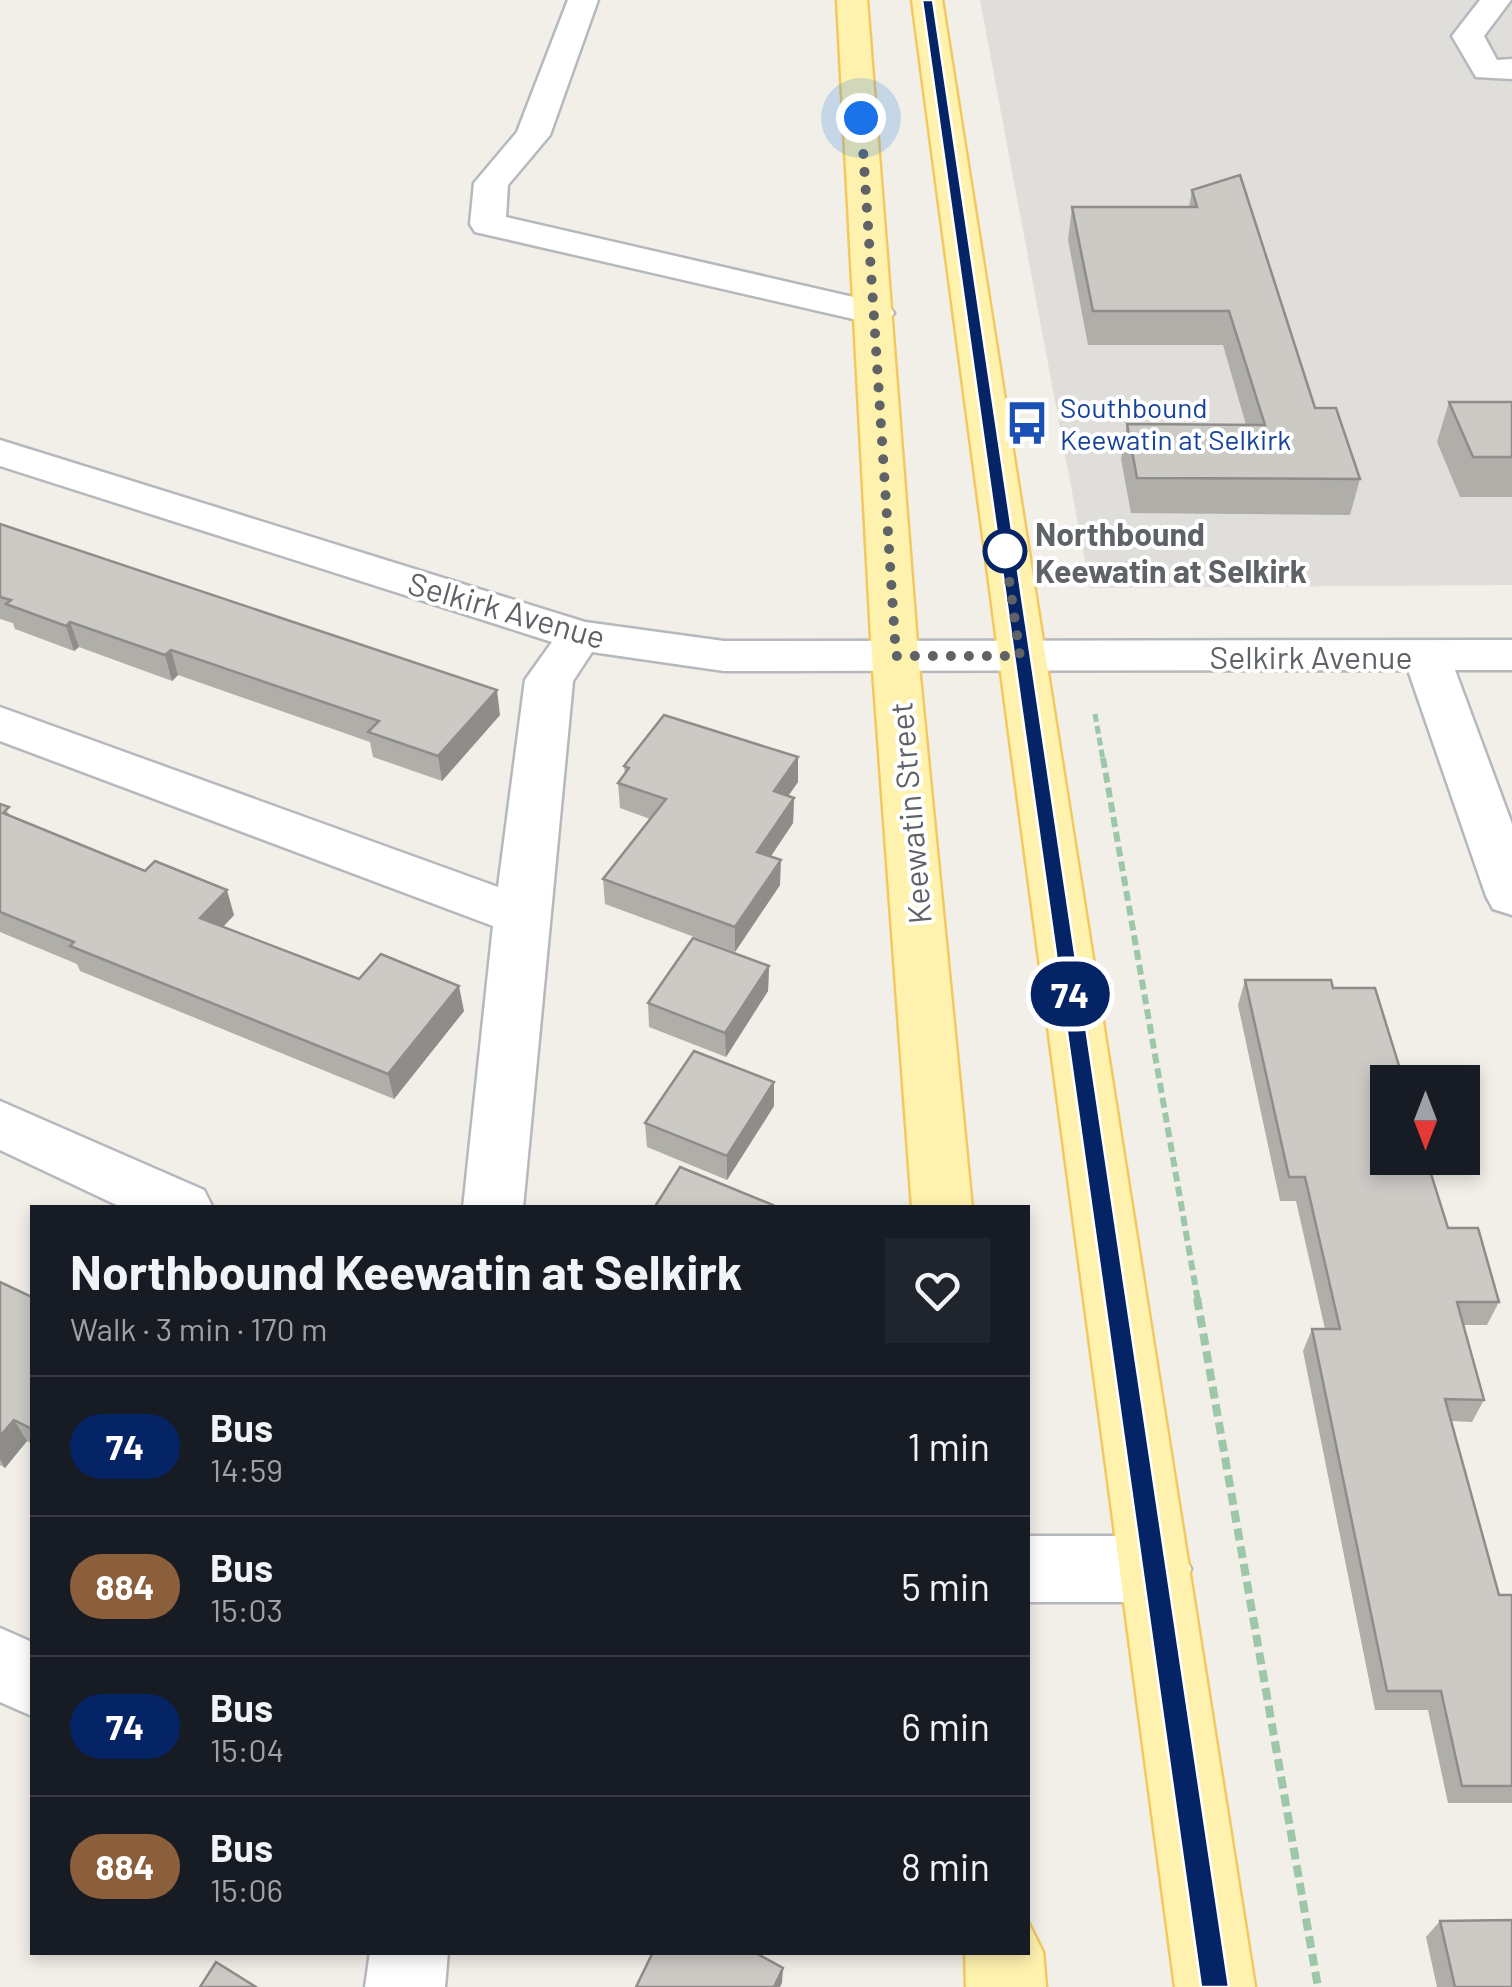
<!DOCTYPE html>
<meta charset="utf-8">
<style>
body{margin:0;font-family:Barlow,sans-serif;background:#20242c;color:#f1f3f6;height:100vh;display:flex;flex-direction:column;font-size:38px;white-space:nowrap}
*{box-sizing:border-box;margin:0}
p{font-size:32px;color:#9ea1a6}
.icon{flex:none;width:55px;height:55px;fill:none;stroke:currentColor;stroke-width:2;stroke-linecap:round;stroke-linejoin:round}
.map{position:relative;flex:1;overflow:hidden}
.details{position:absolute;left:30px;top:1205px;width:1000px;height:750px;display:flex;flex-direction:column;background:#171b24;border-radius:0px;box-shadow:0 5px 15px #0003}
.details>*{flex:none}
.badge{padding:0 20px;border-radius:32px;font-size:35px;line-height:65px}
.needle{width:65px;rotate:180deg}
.tools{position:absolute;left:1370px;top:1065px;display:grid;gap:20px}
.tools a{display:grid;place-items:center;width:110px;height:110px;border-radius:0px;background:#171b24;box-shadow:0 5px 15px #0003;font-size:50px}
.you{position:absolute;width:50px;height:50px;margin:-25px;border:8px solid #fff;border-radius:50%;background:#1a73e8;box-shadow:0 0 0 15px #1a73e833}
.map>.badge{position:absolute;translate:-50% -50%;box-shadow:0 0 0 5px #fff}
.round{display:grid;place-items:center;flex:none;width:105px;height:105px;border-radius:0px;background:#20242c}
.overview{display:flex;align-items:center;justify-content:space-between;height:170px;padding:0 40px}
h1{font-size:48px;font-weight:700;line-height:75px}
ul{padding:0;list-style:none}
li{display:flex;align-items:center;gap:30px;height:140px;padding:0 40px;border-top:2px solid #363941}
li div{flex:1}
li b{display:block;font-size:38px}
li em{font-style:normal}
li .badge{min-width:110px;font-weight:700;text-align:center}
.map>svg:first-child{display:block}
.industrial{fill:#e0deda}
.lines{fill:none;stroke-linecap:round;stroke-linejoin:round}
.minor-casing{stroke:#b5b8bc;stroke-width:5}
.major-casing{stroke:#f2c960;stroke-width:5}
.path-far2{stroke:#9cc7a9;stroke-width:5;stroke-dasharray:8 4;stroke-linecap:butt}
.path-far1{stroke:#9cc7a9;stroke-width:6;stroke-dasharray:10 5;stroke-linecap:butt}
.path{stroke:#9cc7a9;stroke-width:8;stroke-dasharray:12 6;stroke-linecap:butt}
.minor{fill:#fff;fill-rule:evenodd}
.major{fill:#fff2af;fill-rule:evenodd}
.wall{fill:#afaea9}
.shaded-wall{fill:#8f8d8a}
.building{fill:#cccac5;stroke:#8f8d8a;stroke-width:2.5}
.line{fill:#052465;stroke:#fff;stroke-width:2.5}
.walk{stroke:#5f6368;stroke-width:10;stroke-dasharray:0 18}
.stop-dot{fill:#fff;stroke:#052465;stroke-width:5}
.labels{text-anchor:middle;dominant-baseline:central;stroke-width:8;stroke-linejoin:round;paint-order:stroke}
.far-transit-label{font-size:28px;fill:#164399;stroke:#fff;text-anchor:start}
.stop-label{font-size:32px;font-weight:bold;fill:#5f6368;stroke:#fff;text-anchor:start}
.street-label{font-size:32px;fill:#5f6368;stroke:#fff}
</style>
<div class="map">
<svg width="1512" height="1987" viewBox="0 0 1512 1987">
<rect width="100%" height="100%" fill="#f1efe8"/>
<path class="industrial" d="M980,0H1512V585L1090,588Z"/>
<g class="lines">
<g class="minor-casing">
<path id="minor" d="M568,0H598L550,135L508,185L506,217L888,305L894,313L888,321L875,324L475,232L470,224L474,183L517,132Z
M1480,0H1511L1484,36L1497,60L1512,59V79L1476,77L1452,36Z
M0,440L585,622L724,641L1512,640V670H1455L1512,824V915L1493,909L1486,896L1408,670L724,671L592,652L573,681L523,1208H463L493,926L0,741V707L498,887L525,680L552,642L0,466Z
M0,1101L204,1190L213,1208H123L0,1150Z
M1028,1536H1156L1180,1546L1191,1569L1180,1592L1156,1602H1028Z
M0,1628L32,1642V1716L0,1702Z
M370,1952H448L445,1987H365Z"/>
</g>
<g class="major-casing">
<path id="major" d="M837,0H867L918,656L972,1208H912L872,656Z
M912,0H942L1255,1987H1175Z
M1028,1922L1043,1952L1046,1987H966L965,1952H1028Z"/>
</g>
<path class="path-far2" d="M1095,714L1103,760"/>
<path class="path-far1" d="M1103,758L1198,1301"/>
<path class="path" d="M1197,1298L1318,1987"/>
<use href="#minor" class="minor"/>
<use href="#major" class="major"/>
</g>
<path class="wall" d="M1192,190L1315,408L1360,479L1350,515L1131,513L1121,459L1127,424L1246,425L1223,345H1088L1068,240L1072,207H1189Z
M1449,402H1512V497H1460L1437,442Z
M0,524L500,715L442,781L373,757L370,742L178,675L172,681L79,647L74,651L15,629L13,623L0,619Z
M624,766L798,782L788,796L794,798L793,823L771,856L780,885L735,952L605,904L603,879L650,819L620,808L618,783L625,775Z
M0,804L12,817L234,915L223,927L359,979L464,1011L394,1099L80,971L77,964L0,932Z
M769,966L768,991L726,1057L649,1027L648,1003Z
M1245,980L1333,988L1448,1228L1499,1302L1487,1325H1464L1484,1400L1472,1422L1451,1421L1499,1595H1512V1803H1448L1428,1710H1375L1303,1351L1312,1329H1325L1296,1201H1280L1238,1005Z
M774,1106L727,1180L647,1147L645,1123Z
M0,1282L32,1297V1444L27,1441L5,1468L0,1465Z
M1440,1921L1512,1987H1437L1426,1937Z"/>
<path class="shaded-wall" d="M70,622L79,647L74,651L66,626Z
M171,650L178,675L172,681L165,655Z
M497,690L500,715L442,781L438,756Z
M798,757V782L774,816V791Z
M794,798L793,823L757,877V852Z
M781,860L780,885L735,952V927Z
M227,890L234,915L208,943L200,918Z
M769,966L768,991L726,1057L725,1033Z
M459,986L464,1011L394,1099L388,1074Z
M774,1082V1106L727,1180V1156Z
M14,1420L27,1441L5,1468L0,1459V1436Z
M783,1968L782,1983L780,1987H774Z"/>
<path class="building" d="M1240,175L1315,408H1336L1360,479L1137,478L1127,424L1265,425L1229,311H1093L1072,207H1197L1192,190Z
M1449,402H1512V457H1473Z
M0,524L497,690L438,756L368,732L379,721L171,650L165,655L70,622L66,626L6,604L11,600L0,597Z
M664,715L798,757L774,791L794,798L757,852L781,860L735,927L603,879L666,799L618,783L629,768L624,766Z
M0,804L9,807L3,813L145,871L155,861L227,890L200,918L359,979L381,954L459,986L388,1074L70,946L74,942L0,912Z
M693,938L769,966L725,1033L648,1003Z
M1245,980H1331L1333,988H1375L1404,1082H1388V1158H1426L1448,1228H1478L1499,1302H1457L1484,1400L1445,1399L1499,1595H1512V1786H1462L1441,1691H1387L1312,1329H1340L1305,1177H1289Z
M694,1051L774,1082L727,1156L645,1123Z
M680,1167L773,1205L772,1208H654Z
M0,1282L32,1297V1429L14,1420L0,1436Z
M1512,1920V1987H1455L1440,1921Z
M653,1952H754L783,1968L774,1987H636Z
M216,1962L256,1987H200Z"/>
<path class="line" d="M922,0H933L1229,1987H1201Z"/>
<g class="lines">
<path class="walk" d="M861,118L896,656H1020L1005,551"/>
</g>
<defs>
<g id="bus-bare" transform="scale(3.45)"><path d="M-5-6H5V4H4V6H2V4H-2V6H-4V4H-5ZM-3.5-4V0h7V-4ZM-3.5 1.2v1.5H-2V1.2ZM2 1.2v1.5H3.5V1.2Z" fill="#1a4fb4" stroke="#fff" stroke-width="2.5" paint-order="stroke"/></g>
</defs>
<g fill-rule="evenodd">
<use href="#bus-bare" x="1027" y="423"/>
</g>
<circle class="stop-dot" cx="1005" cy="551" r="20"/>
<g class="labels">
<g class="far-transit-label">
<text x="1060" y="407">Southbound<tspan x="1060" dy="32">Keewatin at Selkirk</tspan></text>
</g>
<g class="stop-label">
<text x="1035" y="533">Northbound<tspan x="1035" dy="37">Keewatin at Selkirk</tspan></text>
</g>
<g class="street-label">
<text transform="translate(507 609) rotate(16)">Selkirk Avenue</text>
<text x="1311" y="656">Selkirk Avenue</text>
<text transform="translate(909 813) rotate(-95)">Keewatin Street</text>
</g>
</g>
</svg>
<div class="tools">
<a><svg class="needle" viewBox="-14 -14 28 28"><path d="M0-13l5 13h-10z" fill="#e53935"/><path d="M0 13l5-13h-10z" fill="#9ea1a6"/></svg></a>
</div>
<div class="you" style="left:861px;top:118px"></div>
<b class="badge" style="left:1070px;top:994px;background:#052465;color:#fff">74</b>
<section class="details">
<div class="overview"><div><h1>Northbound Keewatin at Selkirk</h1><p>Walk · 3 min · 170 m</p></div><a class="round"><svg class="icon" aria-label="heart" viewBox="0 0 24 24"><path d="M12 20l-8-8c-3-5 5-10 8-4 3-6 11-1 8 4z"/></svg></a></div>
<ul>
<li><span class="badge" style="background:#052465;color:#fff">74</span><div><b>Bus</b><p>14:59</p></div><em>1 min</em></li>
<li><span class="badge" style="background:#8b5e3c;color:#fff">884</span><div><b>Bus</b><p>15:03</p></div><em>5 min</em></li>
<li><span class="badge" style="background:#052465;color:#fff">74</span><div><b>Bus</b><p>15:04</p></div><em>6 min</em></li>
<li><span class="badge" style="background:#8b5e3c;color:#fff">884</span><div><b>Bus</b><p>15:06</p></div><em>8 min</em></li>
</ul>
</section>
</div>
